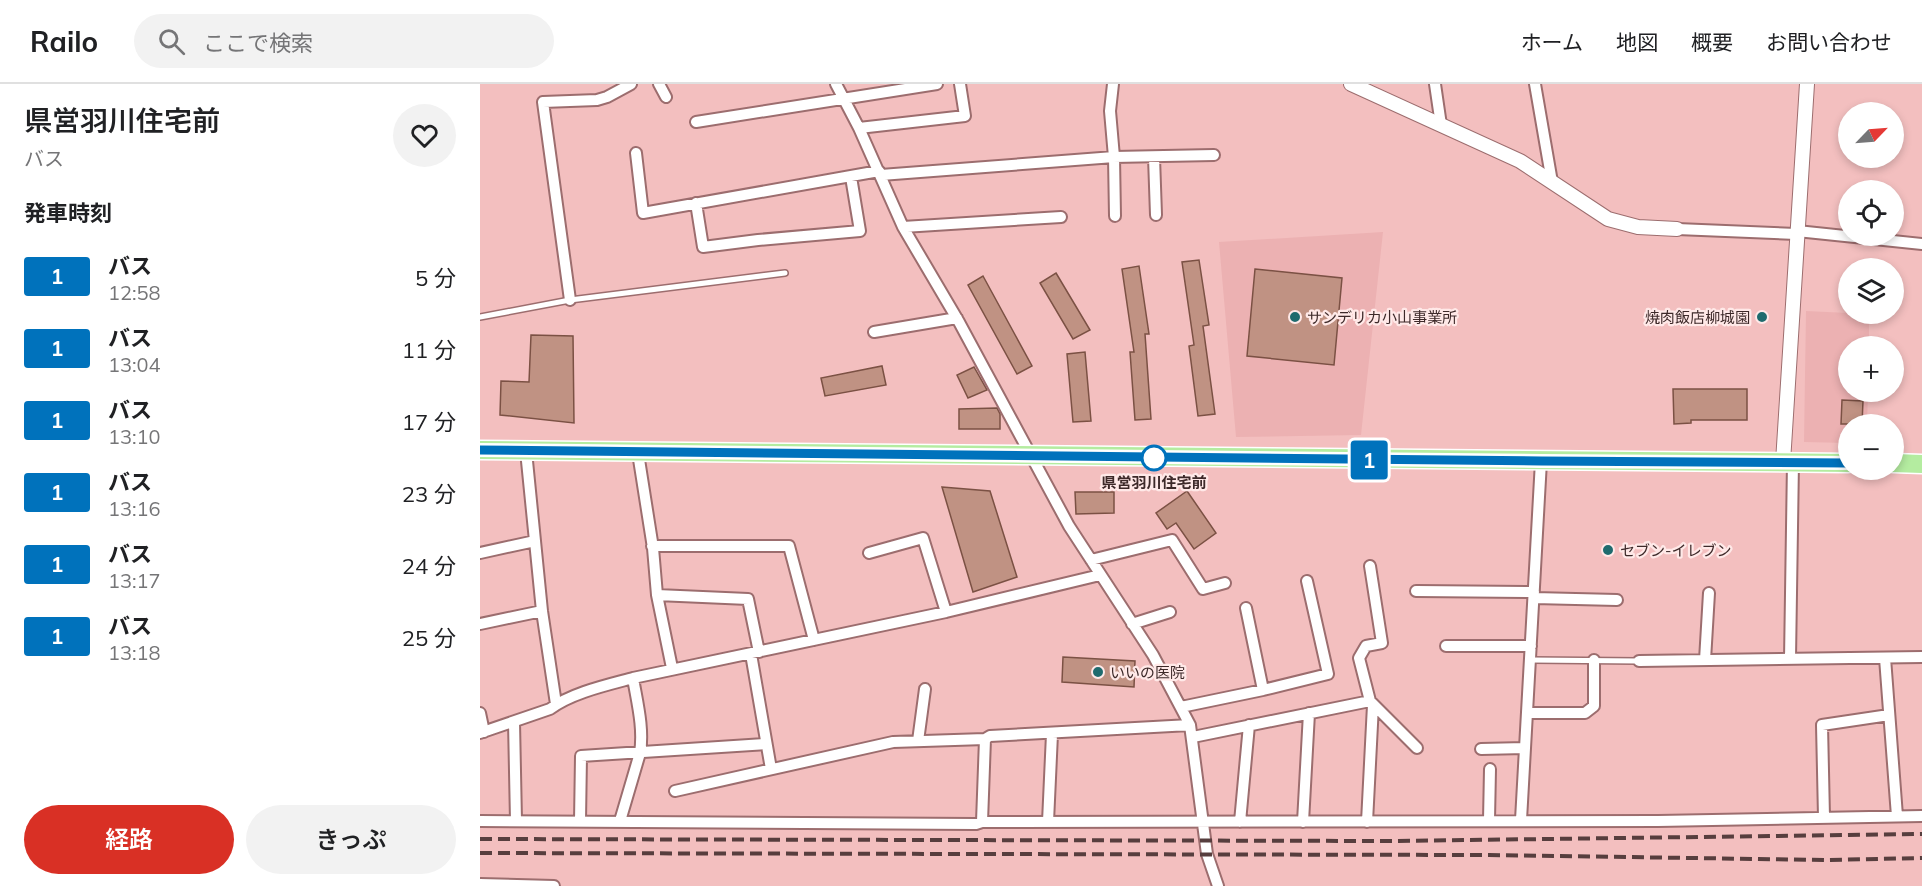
<!DOCTYPE html>
<html lang="ja">
<meta charset="utf-8">
<style>
body{margin:0;font-family:Mulish,"Noto Sans JP",sans-serif;background:#f2f2f2;color:#202124;height:100vh;display:flex;flex-direction:column;font-size:22px;white-space:nowrap}
*{box-sizing:border-box;margin:0}
p{font-size:20px;color:#757577}
.icon{flex:none;width:33px;height:33px;fill:none;stroke:currentColor;stroke-width:2;stroke-linecap:round;stroke-linejoin:round}
.map{position:relative;flex:1;overflow:hidden}
.details{display:flex;flex-direction:column;background:#fff;width:480px}
.details>*{flex:none}
.badge{padding:0 12px;border-radius:4px;font-size:21px;line-height:39px}
.needle{width:39px;rotate:65deg}
.buttons{position:absolute;left:1358px;top:18px;display:grid;gap:12px}
.buttons a{display:grid;place-items:center;width:66px;height:66px;border-radius:50%;background:#fff;box-shadow:0 3px 9px #0003;font-size:30px}
.map>.badge{position:absolute;translate:-50% -50%;box-shadow:0 0 0 3px #fff}
h2{padding:0 24px;font-size:22px;line-height:54px}
.round{display:grid;place-items:center;flex:none;width:63px;height:63px;border-radius:32px;background:#f2f2f2}
.overview{display:flex;align-items:center;justify-content:space-between;height:102px;padding:0 24px}
h1{font-size:28px;font-weight:600;line-height:45px}
.primary-button{display:flex;gap:12px;margin-top:auto;padding:12px 24px}
.primary-button a{flex:1;height:69px;border-radius:36px;background:#d93025;color:#fff;font-size:24px;font-weight:600;line-height:69px;text-align:center}
.primary-button a+a{background:#f2f2f2;color:#202124}
ul{padding:0;list-style:none}
li{display:flex;align-items:center;gap:18px;height:72px;padding:0 24px}
li div{flex:1}
li b{display:block;font-size:22px}
li em{font-style:normal}
li .badge{min-width:66px;font-weight:700;text-align:center}
header{display:flex;align-items:center;gap:36px;box-sizing:border-box;height:84px;padding:0 30px;background:#fff;border-bottom:2px solid #e0e0e0}
header strong{font-size:28px}
nav{display:flex;gap:33px;margin-inline-start:auto;font-size:21px}
.search{width:420px;height:54px;background:#f2f2f2;display:flex;align-items:center;gap:15px;box-sizing:border-box;padding:0 21px;border-radius:33px;color:#757577;font-size:22px}
main{display:flex;flex:1;min-height:0}
.map>svg:first-child{display:block}
.built{fill:#ecb1b2}
.building{fill:#c09283;stroke:#7b5144;stroke-width:1.5}
.lines{fill:none;stroke-linecap:round;stroke-linejoin:round}
.service-casing{stroke:#9c6d6e;stroke-width:8}
.minor-casing{stroke:#9c6d6e;stroke-width:14}
.tertiary-casing{stroke:#9c6d6e;stroke-width:16}
.trunk-casing{stroke:#fff;stroke-width:21}
.service{stroke:#fff;stroke-width:5}
.minor{stroke:#fff;stroke-width:10}
.tertiary{stroke:#fff;stroke-width:14}
.trunk{stroke:#b4eca0;stroke-width:18}
.rail{stroke:#573e3e;stroke-width:4;stroke-dasharray:12 6;stroke-linecap:butt}
.line-casing{stroke:#fff;stroke-width:14}
.line{stroke:#0072bc;stroke-width:9}
.poi-dot{fill:#1f6b6e;stroke:#ffe9e8;stroke-width:2}
.stop-dot{fill:#fff;stroke:#0072bc;stroke-width:3}
.labels{text-anchor:middle;dominant-baseline:central;stroke-width:4.5;stroke-linejoin:round;paint-order:stroke}
.poi-label{font-size:15px;fill:#3d2929;stroke:#ffe9e8;text-anchor:start}
.stop-label{font-size:15px;font-weight:bold;fill:#3d2929;stroke:#ffe9e8}
</style>
<header>
<strong>Railo</strong>
<div class="search"><svg class="icon" aria-label="search" viewBox="0 0 24 24"><circle cx="10" cy="10" r="6"/><path d="M15 15l6 6"/></svg>ここで検索</div>
<nav><a>ホーム</a><a>地図</a><a>概要</a><a>お問い合わせ</a></nav>
</header>
<main>
<section class="details">
<div class="overview"><div><h1>県営羽川住宅前</h1><p>バス</p></div><a class="round"><svg class="icon" aria-label="heart" viewBox="0 0 24 24"><path d="M12 20l-8-8c-3-5 5-10 8-4 3-6 11-1 8 4z"/></svg></a></div>
<h2>発車時刻</h2>
<ul>
<li><span class="badge" style="background:#0072bc;color:#fff">1</span><div><b>バス</b><p>12:58</p></div><em>5 分</em></li>
<li><span class="badge" style="background:#0072bc;color:#fff">1</span><div><b>バス</b><p>13:04</p></div><em>11 分</em></li>
<li><span class="badge" style="background:#0072bc;color:#fff">1</span><div><b>バス</b><p>13:10</p></div><em>17 分</em></li>
<li><span class="badge" style="background:#0072bc;color:#fff">1</span><div><b>バス</b><p>13:16</p></div><em>23 分</em></li>
<li><span class="badge" style="background:#0072bc;color:#fff">1</span><div><b>バス</b><p>13:17</p></div><em>24 分</em></li>
<li><span class="badge" style="background:#0072bc;color:#fff">1</span><div><b>バス</b><p>13:18</p></div><em>25 分</em></li>
</ul>
<div class="primary-button"><a>経路</a><a>きっぷ</a></div>
</section>
<div class="map">
<svg width="1442" height="802" viewBox="0 0 1442 802">
<rect width="100%" height="100%" fill="#f3bfbf"/>
<path class="built" d="M903,148L881,351L756,353L739,158Z
M1326,227L1389,230V262H1368V308H1388L1387,340H1368V359L1324,358Z"/>
<path class="building" d="M719,176L729,241L723,242L735,330L718,332L709,262L714,261L702,178Z
M659,182L669,250H665L671,335L655,336L650,268H654L642,185Z
M775,185L862,194L854,281L767,272Z
M576,189L610,246L593,255L560,199Z
M503,192L552,282L537,290L488,201Z
M51,251L93,252L94,339L20,331L21,297L49,298Z
M605,268L611,337L593,338L587,270Z
M402,282L406,301L345,312L341,294Z
M494,283L507,306L488,314L477,291Z
M1193,305H1267V336H1211V339L1194,340Z
M1362,316L1383,317L1382,340H1361Z
M517,324L520,330V345H479V325Z
M462,403L510,407L537,493L493,508Z
M707,407L736,449L714,465L696,439L687,445L676,429Z
M595,408H634V429L596,430Z
M583,573L655,577L654,603L582,598Z"/>
<g class="lines">
<g class="service-casing">
<path id="service" d="M0,233L90,216L305,189
M1051,576L1159,577"/>
</g>
<g class="minor-casing">
<path id="minor" d="M179,0L186,13
M356,0L379,44L423,143L479,238L589,442L673,571L710,641L727,770L738,802
M633,0L630,27L634,73L635,132
M955,0L961,41
M1055,0L1072,98
M216,38L457,0
M379,44L485,32L480,0
M156,69L163,129L399,87
M674,73L676,131
M401,91L634,73L734,71
M216,119L223,163L278,156L380,147L371,93
M423,143L581,133
M1197,145L1316,150
M1317,147L1442,160
M90,216L63,18L117,16L127,13L151,0
M394,248L477,234
M46,367L62,527L76,620
M158,369L173,464L177,511L192,584
M172,462H309L334,556
M0,469L55,457
M389,469L443,454L466,528
M611,476L692,456L723,505L745,499
M936,507L1054,508
M177,511L268,515L279,568
M1054,514L1137,516
M766,524L783,606
M0,540L62,527
M652,540L690,528
M966,562H1051
M271,570L291,685
M1405,574L1417,732
M1310,575L1313,378
M1225,576L1229,509
M1159,577L1442,573
M890,617L937,664
M701,623L783,606L848,590L827,497
M0,629L4,648
M1047,629H1105L1114,622V576
M34,638L36,737
M0,649L70,625C91,609 127,601 153,594L466,528L620,491
M713,653L890,617L879,574L886,562L902,559L890,482
M438,657L445,605
M1001,665L1045,664
M195,707L413,658L505,655L510,652L710,641
M1344,733L1342,641L1409,631
M1009,736L1010,685
M1041,736L1061,377
M0,737L496,740L502,738L1178,737L1442,732
M100,737L101,672L286,660
M140,737L160,669C164,644 157,618 153,594
M502,738L505,655
M568,738L572,650
M760,738L769,641
M823,738L829,629
M887,738L893,621
M0,800L74,802"/>
</g>
<g class="tertiary-casing">
<path id="tertiary" d="M871,0L1040,77L1128,135L1158,143L1197,145
M1303,378L1327,0"/>
</g>
<g class="trunk-casing">
<path id="trunk" d="M0,366L1368,379
M1413,379L1442,380"/>
</g>
<use href="#service" class="service"/>
<use href="#minor" class="minor"/>
<use href="#tertiary" class="tertiary"/>
<use href="#trunk" class="trunk"/>
<path class="rail" d="M0,755L915,757L1442,750
M0,769L1009,771L1346,776L1442,774"/>
</g>
<g class="lines">
<g class="line-casing">
<path id="line" d="M0,366L1061,377L1368,379"/>
</g>
<use href="#line" class="line"/>
</g>
<g class="poi-dot">
<circle cx="815" cy="233" r="6"/>
<circle cx="1282" cy="233" r="6"/>
<circle cx="1128" cy="466" r="6"/>
<circle cx="618" cy="588" r="6"/>
</g>
<circle class="stop-dot" cx="674" cy="374" r="12"/>
<g class="labels">
<g class="poi-label">
<text x="827" y="233">サンデリカ小山事業所</text>
<text x="1270" y="233" text-anchor="end">焼肉飯店柳城園</text>
<text x="1140" y="466">セブン-イレブン</text>
<text x="630" y="588">いいの医院</text>
</g>
<g class="stop-label">
<text x="674" y="398">県営羽川住宅前</text>
</g>
</g>
</svg>
<div class="buttons">
<a><svg class="needle" viewBox="-14 -14 28 28"><path d="M0-13l5 13h-10z" fill="#e53935"/><path d="M0 13l5-13h-10z" fill="#757577"/></svg></a>
<a><svg class="icon" aria-label="locate" viewBox="0 0 24 24"><circle cx="12" cy="12" r="6"/><path d="M12 2v4M12 18v4M2 12h4M18 12h4"/></svg></a>
<a><svg class="icon" aria-label="layers" viewBox="0 0 24 24"><path d="M12 4l9 5-9 5-9-5zM3 14l9 5 9-5"/></svg></a>
<a>+</a>
<a>−</a>
</div>
<b class="badge" style="left:889px;top:376px;background:#0072bc;color:#fff">1</b>
</div>
</main>
